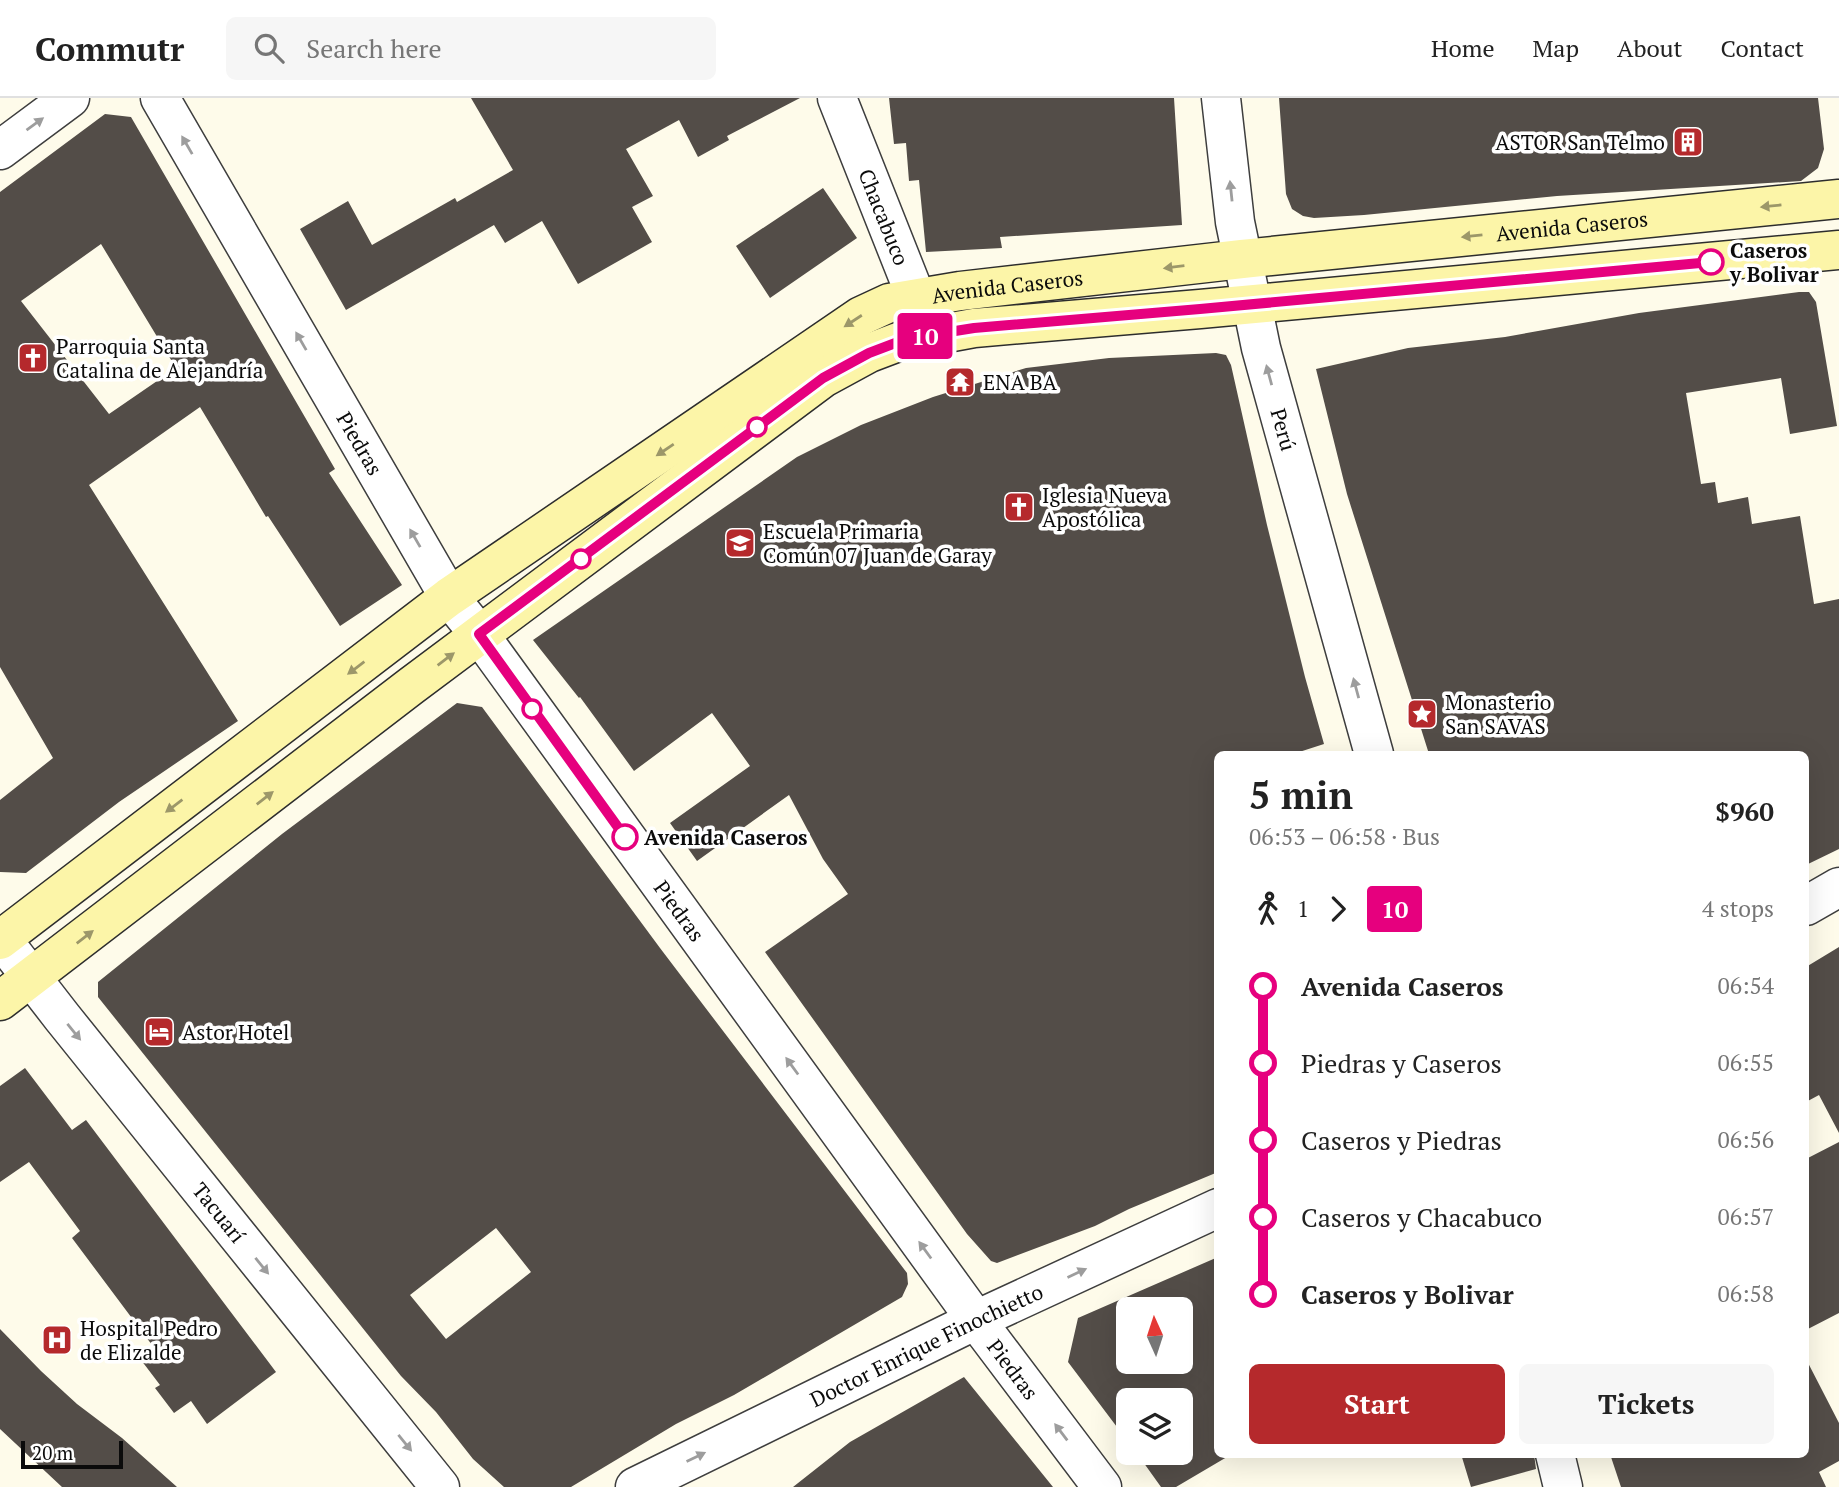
<!DOCTYPE html>
<meta charset="utf-8">
<style>
body{margin:0;font-family:"PT Serif",serif;background:#f6f6f6;color:#222;height:100vh;display:flex;flex-direction:column;font-size:26px;white-space:nowrap}
*{box-sizing:border-box;margin:0}
p{font-size:23px;color:#767676}
.icon{flex:none;width:38px;height:38px;fill:none;stroke:currentColor;stroke-width:2;stroke-linecap:round;stroke-linejoin:round}
.map{position:relative;flex:1;overflow:hidden}
.side{position:absolute;left:1214px;top:653px;width:595px;height:707px;display:flex;flex-direction:column;background:#fff;border-radius:10px;box-shadow:0 7px 28px #0002}
.side>*{flex:none}
.badge{padding:0 14px;border-radius:5px;font-size:24px;line-height:46px}
.needle{width:46px;rotate:357deg}
.buttons{position:absolute;left:1116px;top:1199px;display:grid;gap:14px}
.buttons a{display:grid;place-items:center;width:77px;height:77px;border-radius:10px;background:#fff;box-shadow:0 7px 28px #0002;font-size:35px}
.scale{position:absolute;left:21px;bottom:18px;width:102px;box-sizing:border-box;padding-left:7px;border:4px solid #0b0b0b;border-top:0;font-size:19px;line-height:24px;white-space:nowrap;color:#0b0b0b;-webkit-text-stroke:5px #fff;paint-order:stroke}
.map>.badge{position:absolute;translate:-50% -50%;box-shadow:0 0 0 4px #fff}
.legs{display:flex;align-items:center;gap:10px;height:77px;padding:0 35px;font-size:23px}
.legs p{margin-inline-start:auto}
.head{display:flex;align-items:center;justify-content:space-between;height:119px;padding:0 35px}
h1{font-size:38px;font-weight:700;line-height:52px}
.primary-button{display:flex;gap:14px;margin-top:auto;padding:14px 35px}
.primary-button a{flex:1;height:80px;border-radius:10px;background:#b5292c;color:#fff;font-size:28px;font-weight:700;line-height:80px;text-align:center}
.primary-button a+a{background:#f6f6f6;color:#222}
ul{padding:0 35px;list-style:none}
li{display:flex;align-items:center;gap:24px;height:77px;font-size:26px}
li i{display:grid;place-items:center;width:10px;height:100%;margin:0 9px;background:currentColor}
li i::after{content:'';width:18px;height:18px;margin:-9px;border:5px solid;border-radius:50%;background:#fff}
li p{margin-inline-start:auto}
li:first-child i{background:linear-gradient(#0000 50%,currentColor 0)}
li:last-child i{background:linear-gradient(currentColor 50%,#0000 0)}
header{display:flex;align-items:center;gap:42px;box-sizing:border-box;height:98px;padding:0 35px;background:#fff;border-bottom:2px solid #e0e0e0}
header strong{font-size:33px}
nav{display:flex;gap:38px;margin-inline-start:auto;font-size:24px}
.search{width:490px;height:63px;background:#f6f6f6;display:flex;align-items:center;gap:18px;box-sizing:border-box;padding:0 24px;border-radius:10px;color:#767676;font-size:26px}
.map>svg:first-child{display:block}
.building{fill:#534d48;fill-rule:evenodd}
.lines{fill:none;stroke-linecap:round;stroke-linejoin:round}
.minor-casing{stroke:#3e3e3e;stroke-width:41}
.tertiary-casing{stroke:#3e3e3e;stroke-width:41}
.secondary-casing{stroke:#2d2d2d;stroke-width:41}
.minor{stroke:#fff;stroke-width:38}
.tertiary{stroke:#fff;stroke-width:38}
.secondary{stroke:#fcf5a8;stroke-width:38}
.oneway{fill:#9d9d9d}
.oneway2{fill:#9c9769}
.line-1-casing{stroke:#fff;stroke-width:16}
.line-1{stroke:#e6007e;stroke-width:10}
.stop-1-dot{fill:#fff;stroke:#e6007e;stroke-width:3.5}
.labels{text-anchor:middle;dominant-baseline:central;stroke-width:7;stroke-linejoin:round;paint-order:stroke}
.poi-label{font-size:21px;fill:#0b0b0b;stroke:#fff;text-anchor:start}
.street-label{font-size:21px;fill:#0b0b0b;stroke:#fff}
.stop-label{font-size:21px;font-weight:bold;fill:#0b0b0b;stroke:#fff;text-anchor:start}
</style>
<header>
<strong>Commutr</strong>
<div class="search"><svg class="icon" aria-label="search" viewBox="0 0 24 24"><circle cx="10" cy="10" r="6"/><path d="M15 15l6 6"/></svg>Search here</div>
<nav><a>Home</a><a>Map</a><a>About</a><a>Contact</a></nav>
</header>
<div class="map">
<svg width="1839" height="1389" viewBox="0 0 1839 1389">
<rect width="100%" height="100%" fill="#fefbea"/>
<path class="building" d="M471,0H800L727,38L729,42L698,59L679,22L626,51L653,98L632,109L652,144L578,186L542,123L505,145L494,127L346,212L300,131L348,103L372,147L455,100L457,104L513,72Z
M889,0H1174L1182,127L1000,139L1002,150L926,154L919,82L909,83L906,45L894,46Z
M1279,0H1818L1824,51L1818,70L1801,83L1557,98L1364,117L1314,120L1303,118L1292,111L1286,96Z
M105,16L131,19L335,371L329,375L402,487L340,528L268,418L266,419L200,309L89,387L238,623L119,704L26,775L0,774V702L53,660L0,569V94ZM101,146L176,270L109,316L21,203Z
M823,90L857,140L770,200L736,148Z
M1799,194H1809L1816,204L1837,328L1790,336L1781,280L1686,295L1701,386L1715,384L1718,405L1748,399L1752,426L1800,418L1814,506L1839,501V751L1806,767V656H1429L1347,396L1316,271L1408,250L1505,239L1639,215Z
M1216,255L1226,257L1231,267L1267,427L1305,579L1324,646L1293,656H1218V1074L1129,1111L1095,1128L997,1165L991,1163L967,1136L765,854L848,796L823,761L789,697L697,763L670,725L750,668L712,615L634,673L580,599L579,600L533,542L797,359L861,327L933,299L1026,270L1109,260Z
M457,605L482,609L660,850L907,1175L908,1186L902,1199L734,1297L676,1326L571,1389H504L473,1361L436,1314L401,1278L98,899V884L282,736ZM496,1130L531,1174L446,1241L410,1197Z
M1839,849V1035L1819,997L1806,1004V869Z
M25,970L72,1032L86,1022L276,1274L207,1326L191,1303L174,1315L155,1290L160,1287L138,1258L152,1247L72,1140L80,1133L29,1064L0,1084V988Z
M1839,1044V1215L1806,1232V1061Z
M1218,1159V1356H1232L1176,1389H1161L1136,1354H1181V1302H1129V1345L1068,1264L1078,1220ZM1129,1211H1181V1264H1129Z
M0,1231L41,1273L77,1306L122,1340L177,1389H62L0,1331Z
M1806,1261L1839,1325V1363L1819,1374L1826,1389H1621L1610,1356H1806Z
M964,1279L1053,1389H793L850,1344Z
M1461,1356H1534L1536,1371L1471,1389Z"/>
<g class="lines">
<g class="minor-casing">
<g id="minor">
<path id="s1" d="M160,0L449,499L479,536L976,1222L1102,1389"/>
<path id="s2" d="M837,0L929,232"/>
<path id="s3" d="M1221,0L1235,124L1261,250L1374,656"/>
<path d="M1806,808L1839,789"/>
<path id="s4" d="M0,839L62,919L440,1389"/>
<path d="M1555,1356L1563,1389"/>
<path id="s5" d="M635,1389L976,1222L1218,1110"/>
</g>
</g>
<g class="tertiary-casing">
<path id="tertiary" d="M0,52L70,0"/>
</g>
<g class="secondary-casing">
<g id="secondary">
<path id="s6" d="M0,842L449,499L861,218L889,205L960,193L1242,161L1839,101"/>
<path d="M0,903L411,588L823,280L869,255L898,244L974,230L1200,211L1839,152"/>
</g>
</g>
<use href="#minor" class="minor"/>
<use href="#tertiary" class="tertiary"/>
<use href="#secondary" class="secondary"/>
</g>
<defs><path id="oneway-solid" d="M-6-.8H1V-3.2L6.5 0L1 3.2V.8H-6Z" transform="scale(1.75)"/></defs>
<g class="oneway">
<use href="#oneway-solid" transform="translate(35 26) rotate(-36)"/>
<use href="#oneway-solid" transform="translate(187 47) rotate(-120)"/>
<use href="#oneway-solid" transform="translate(1231 93) rotate(-96)"/>
<use href="#oneway-solid" transform="translate(301 243) rotate(-120)"/>
<use href="#oneway-solid" transform="translate(1269 277) rotate(-105)"/>
<use href="#oneway-solid" transform="translate(415 440) rotate(-120)"/>
<use href="#oneway-solid" transform="translate(1356 590) rotate(-105)"/>
<use href="#oneway-solid" transform="translate(74 934) rotate(51)"/>
<use href="#oneway-solid" transform="translate(792 968) rotate(-126)"/>
<use href="#oneway-solid" transform="translate(925 1152) rotate(-126)"/>
<use href="#oneway-solid" transform="translate(262 1168) rotate(51)"/>
<use href="#oneway-solid" transform="translate(1077 1175) rotate(-25)"/>
<use href="#oneway-solid" transform="translate(1061 1334) rotate(-127)"/>
<use href="#oneway-solid" transform="translate(405 1345) rotate(51)"/>
<use href="#oneway-solid" transform="translate(696 1359) rotate(-26)"/>
</g>
<g class="oneway2">
<use href="#oneway-solid" transform="translate(1771 108) rotate(174)"/>
<use href="#oneway-solid" transform="translate(1472 138) rotate(174)"/>
<use href="#oneway-solid" transform="translate(1174 169) rotate(173)"/>
<use href="#oneway-solid" transform="translate(853 223) rotate(147)"/>
<use href="#oneway-solid" transform="translate(665 352) rotate(146)"/>
<use href="#oneway-solid" transform="translate(446 561) rotate(-37)"/>
<use href="#oneway-solid" transform="translate(356 570) rotate(143)"/>
<use href="#oneway-solid" transform="translate(265 700) rotate(-38)"/>
<use href="#oneway-solid" transform="translate(174 708) rotate(143)"/>
<use href="#oneway-solid" transform="translate(85 839) rotate(-38)"/>
</g>
<g class="lines">
<g class="line-1-casing">
<path id="line-1" d="M625,739L479,536L823,280L869,255L898,244L930,237L974,230L1200,211L1711,164"/>
</g>
<use href="#line-1" class="line-1"/>
</g>
<defs>
<g id="building-square" transform="scale(1.575)"><rect x="-9" y="-9" width="18" height="18" rx="4" fill="#b5292c" stroke="#fff"/><path d="M-4-6H4V6H1V3H-1V6H-4ZM-2.5-4.3h1.7v1.8h-1.7ZM.8-4.3h1.7v1.8H.8ZM-2.5-1h1.7V.8h-1.7ZM.8-1h1.7V.8H.8Z" fill="#fff"/></g>
<g id="church-square" transform="scale(1.575)"><rect x="-9" y="-9" width="18" height="18" rx="4" fill="#b5292c" stroke="#fff"/><path d="M-1.2-6h2.4v3.5h3.3v2.4h-3.3V6h-2.4V-.1h-3.3v-2.4h3.3Z" fill="#fff"/></g>
<g id="temple-square" transform="scale(1.575)"><rect x="-9" y="-9" width="18" height="18" rx="4" fill="#b5292c" stroke="#fff"/><path d="M0-6L5-2H3V0L6.5 2.5H4V6H1.5V3h-3V6H-4V2.5H-6.5L-3 0V-2H-5Z" fill="#fff"/></g>
<g id="school-square" transform="scale(1.575)"><rect x="-9" y="-9" width="18" height="18" rx="4" fill="#b5292c" stroke="#fff"/><path d="M0-5L7-2L0 1L-7-2ZM-4 1L0 2.5L4 1V4Q0 6-4 4Z" fill="#fff"/></g>
<g id="sight-square" transform="scale(1.575)"><rect x="-9" y="-9" width="18" height="18" rx="4" fill="#b5292c" stroke="#fff"/><path d="M0-6L1.8-2.2L6-1.7L2.9 1.2L3.7 5.4L0 3.3L-3.7 5.4L-2.9 1.2L-6-1.7L-1.8-2.2Z" fill="#fff"/></g>
<g id="hotel-square" transform="scale(1.575)"><rect x="-9" y="-9" width="18" height="18" rx="4" fill="#b5292c" stroke="#fff"/><path d="M-6-4.5h1.5V1H6V5H4.5V3h-9V5H-6ZM-4 0a1.8 1.8 0 1 1 3.6 0ZM.5 0V-2.5h3Q6-2.5 6 0Z" fill="#fff"/></g>
<g id="hospital-square" transform="scale(1.575)"><rect x="-9" y="-9" width="18" height="18" rx="4" fill="#b5292c" stroke="#fff"/><path d="M-5-5h3v3.5h4V-5h3V5h-3V1.5h-4V5h-3Z" fill="#fff"/></g>
</defs>
<g fill-rule="evenodd">
<use href="#building-square" x="1688" y="44"/>
<use href="#church-square" x="33" y="260"/>
<use href="#temple-square" x="960" y="284"/>
<use href="#church-square" x="1019" y="409"/>
<use href="#school-square" x="740" y="445"/>
<use href="#sight-square" x="1422" y="616"/>
<use href="#hotel-square" x="159" y="934"/>
<use href="#hospital-square" x="57" y="1242"/>
</g>
<g class="stop-1-dot">
<circle cx="1711" cy="164" r="12"/>
<circle cx="757" cy="329" r="9"/>
<circle cx="581" cy="461" r="9"/>
<circle cx="532" cy="611" r="9"/>
<circle cx="625" cy="739" r="12"/>
</g>
<g class="labels">
<g class="poi-label">
<text x="1665" y="44" text-anchor="end">ASTOR San Telmo</text>
<text x="56" y="248">Parroquia Santa<tspan x="56" dy="24">Catalina de Alejandría</tspan></text>
<text x="983" y="284">ENA BA</text>
<text x="1042" y="397">Iglesia Nueva<tspan x="1042" dy="24">Apostólica</tspan></text>
<text x="763" y="433">Escuela Primaria<tspan x="763" dy="24">Común 07 Juan de Garay</tspan></text>
<text x="1445" y="604">Monasterio<tspan x="1445" dy="24">San SAVAS</tspan></text>
<text x="182" y="934">Astor Hotel</text>
<text x="80" y="1230">Hospital Pedro<tspan x="80" dy="24">de Elizalde</tspan></text>
</g>
<g class="street-label">
<text stroke="none"><textPath href="#s2" startOffset="128">Chacabuco</textPath></text>
<text stroke="none"><textPath href="#s6" startOffset="1782">Avenida Caseros</textPath></text>
<text stroke="none"><textPath href="#s6" startOffset="1214">Avenida Caseros</textPath></text>
<text stroke="none"><textPath href="#s3" startOffset="338">Perú</textPath></text>
<text stroke="none"><textPath href="#s1" startOffset="399">Piedras</textPath></text>
<text stroke="none"><textPath href="#s1" startOffset="966">Piedras</textPath></text>
<text stroke="none"><textPath href="#s4" startOffset="352">Tacuarí</textPath></text>
<text stroke="none"><textPath href="#s5" startOffset="324">Doctor Enrique Finochietto</textPath></text>
<text stroke="none"><textPath href="#s1" startOffset="1533">Piedras</textPath></text>
</g>
<g class="stop-label">
<text x="1730" y="152">Caseros<tspan x="1730" dy="24">y Bolivar</tspan></text>
<text x="644" y="739">Avenida Caseros</text>
</g>
</g>
</svg>
<div class="buttons">
<a><svg class="needle" viewBox="-14 -14 28 28"><path d="M0-13l5 13h-10z" fill="#e53935"/><path d="M0 13l5-13h-10z" fill="#767676"/></svg></a>
<a><svg class="icon" aria-label="layers" viewBox="0 0 24 24"><path d="M12 4l9 5-9 5-9-5zM3 14l9 5 9-5"/></svg></a>
</div>
<div class="scale">20 m</div>
<b class="badge" style="left:925px;top:238px;background:#e6007e;color:#fff">10</b>
<section class="side">
<div class="head"><div><h1>5 min</h1><p>06:53 – 06:58 · Bus</p></div><b>$960</b></div>
<div class="legs"><svg class="icon" aria-label="walk" viewBox="0 0 24 24"><circle cx="13" cy="4" r="2"/><path d="M13 8l-2 6 4 7M11 14l-3 7M7 12l3-4h3l4 4"/></svg>1<svg class="icon" aria-label="forward" viewBox="0 0 24 24"><path d="M9 5l7 7-7 7"/></svg><b class="badge" style="background:#e6007e;color:#fff">10</b><p>4 stops</p></div>
<ul>
<li><i style="color:#e6007e"></i><b>Avenida Caseros</b><p>06:54</p></li>
<li><i style="color:#e6007e"></i><span>Piedras y Caseros</span><p>06:55</p></li>
<li><i style="color:#e6007e"></i><span>Caseros y Piedras</span><p>06:56</p></li>
<li><i style="color:#e6007e"></i><span>Caseros y Chacabuco</span><p>06:57</p></li>
<li><i style="color:#e6007e"></i><b>Caseros y Bolivar</b><p>06:58</p></li>
</ul>
<div class="primary-button"><a>Start</a><a>Tickets</a></div>
</section>
</div>
